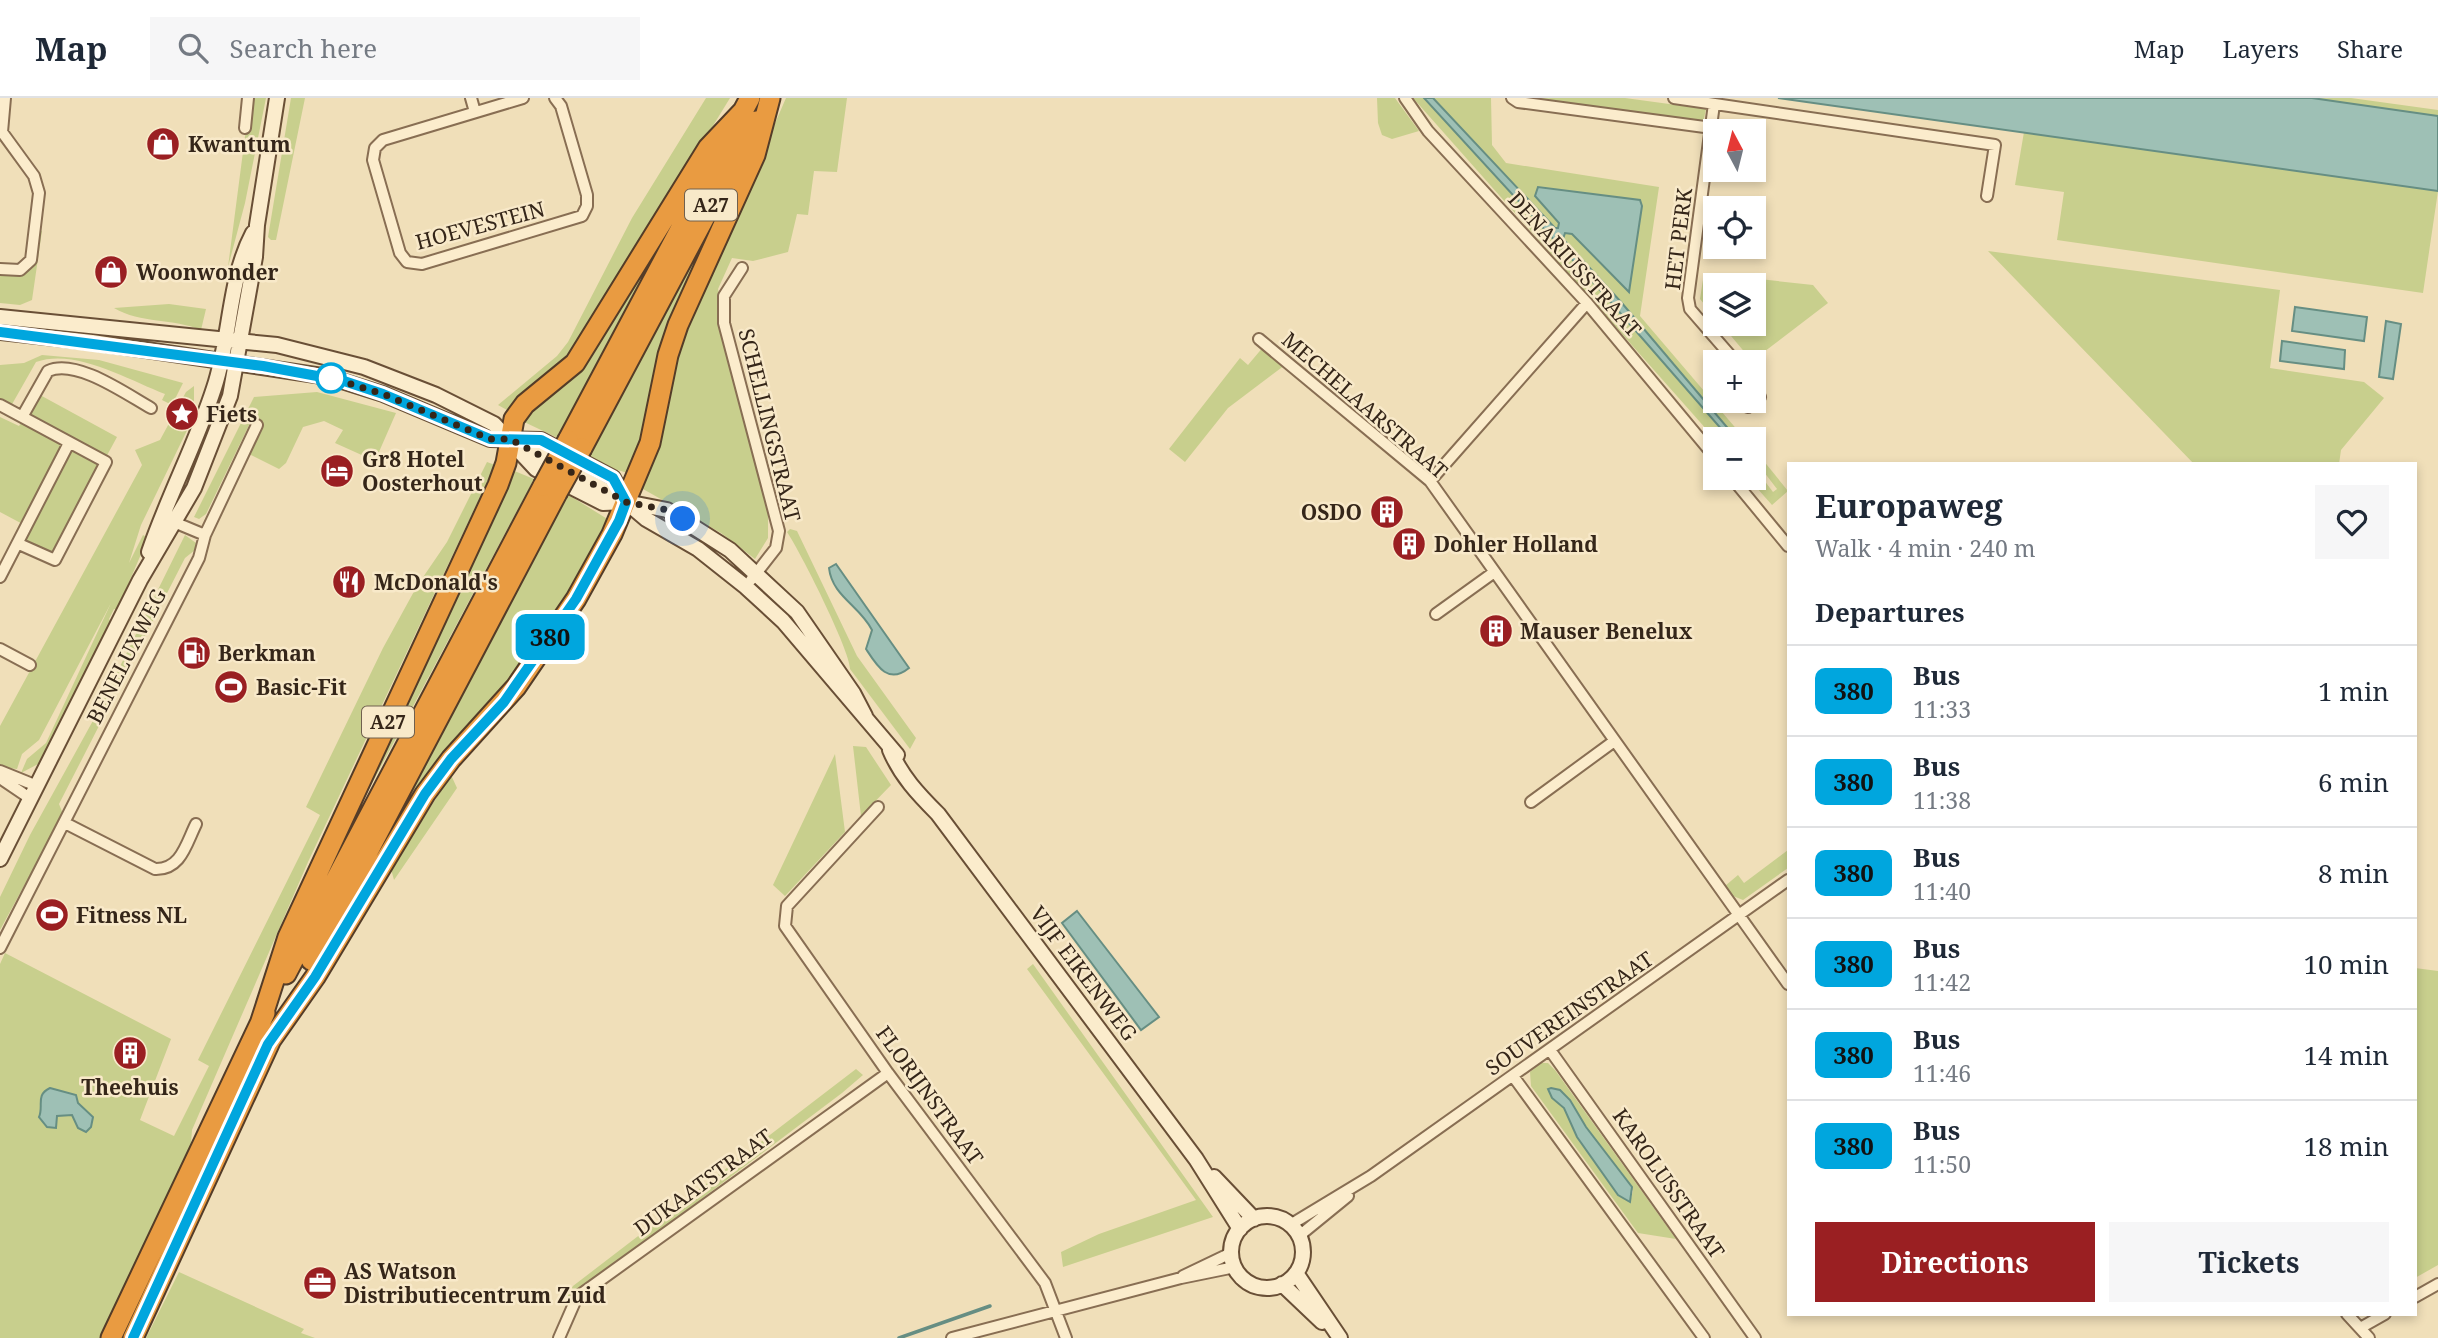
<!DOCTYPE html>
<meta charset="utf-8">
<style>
body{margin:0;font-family:"Noto Serif",serif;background:#f6f6f7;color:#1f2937;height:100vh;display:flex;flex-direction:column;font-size:26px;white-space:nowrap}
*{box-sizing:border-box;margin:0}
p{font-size:23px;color:#747a83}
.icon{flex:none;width:38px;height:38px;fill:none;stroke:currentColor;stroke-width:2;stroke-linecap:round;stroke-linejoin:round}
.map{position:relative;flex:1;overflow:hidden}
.drawer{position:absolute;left:1787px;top:364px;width:630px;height:854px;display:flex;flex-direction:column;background:#fff;border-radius:0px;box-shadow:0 4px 10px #0003}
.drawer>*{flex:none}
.badge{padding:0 14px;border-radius:10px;font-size:24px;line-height:46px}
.needle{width:46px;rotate:353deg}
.fabs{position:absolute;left:1703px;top:21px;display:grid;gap:14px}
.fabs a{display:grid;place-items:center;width:63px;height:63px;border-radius:0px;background:#fff;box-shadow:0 4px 10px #0003;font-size:35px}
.you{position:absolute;width:35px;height:35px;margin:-18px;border:5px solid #fff;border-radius:50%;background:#1a73e8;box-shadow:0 0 0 10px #1a73e833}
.map>.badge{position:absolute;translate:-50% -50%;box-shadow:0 0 0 4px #fff}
h2{padding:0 28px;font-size:26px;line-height:63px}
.round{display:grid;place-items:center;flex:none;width:74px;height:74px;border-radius:0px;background:#f6f6f7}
.overview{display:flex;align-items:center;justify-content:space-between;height:119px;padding:0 28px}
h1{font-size:33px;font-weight:700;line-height:52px}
.cta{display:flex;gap:14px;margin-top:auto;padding:14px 28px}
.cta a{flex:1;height:80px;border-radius:0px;background:#9a1f22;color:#fff;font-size:28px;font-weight:700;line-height:80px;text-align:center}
.cta a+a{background:#f6f6f7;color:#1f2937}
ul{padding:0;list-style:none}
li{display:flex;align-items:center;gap:21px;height:91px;padding:0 28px;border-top:2px solid #e0e1e3}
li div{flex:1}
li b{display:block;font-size:26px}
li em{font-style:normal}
li .badge{min-width:77px;font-weight:700;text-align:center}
header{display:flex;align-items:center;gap:42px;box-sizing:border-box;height:98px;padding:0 35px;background:#fff;border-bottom:2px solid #e0e1e3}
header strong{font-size:33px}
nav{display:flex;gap:38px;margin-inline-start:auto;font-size:24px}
.search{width:490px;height:63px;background:#f6f6f7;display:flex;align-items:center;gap:18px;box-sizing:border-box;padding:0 24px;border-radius:0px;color:#747a83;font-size:26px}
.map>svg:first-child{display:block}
.green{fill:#c8cf8d;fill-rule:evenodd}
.water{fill:#9ec0b5;stroke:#668e83;stroke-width:2}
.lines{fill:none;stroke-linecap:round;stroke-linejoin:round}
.stream{stroke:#668e83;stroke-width:3.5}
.street-casing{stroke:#886e53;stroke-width:14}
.secondary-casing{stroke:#694f36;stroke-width:18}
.highway-casing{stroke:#543c28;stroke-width:23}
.street{stroke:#fbeccc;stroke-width:10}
.secondary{stroke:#fbeccc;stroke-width:14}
.highway{stroke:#e99b41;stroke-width:19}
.highway-bridge-casing{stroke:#543c28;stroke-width:23;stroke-linecap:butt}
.highway-bridge{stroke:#e99b41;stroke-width:19}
.line-casing{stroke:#fff;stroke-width:16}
.line{stroke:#00a6de;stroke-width:10}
.walk{stroke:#352619;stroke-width:7;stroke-dasharray:0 12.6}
.stop-dot{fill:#fff;stroke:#00a6de;stroke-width:3.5}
.labels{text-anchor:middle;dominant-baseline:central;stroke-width:5;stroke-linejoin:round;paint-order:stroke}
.shield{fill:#f8e9c9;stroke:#70604e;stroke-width:2}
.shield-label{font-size:19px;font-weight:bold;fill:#352619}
.poi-label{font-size:21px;font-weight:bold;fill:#352619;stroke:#f8e9c9;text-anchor:start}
.street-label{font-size:21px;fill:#352619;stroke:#f8e9c9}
</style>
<header>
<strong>Map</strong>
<div class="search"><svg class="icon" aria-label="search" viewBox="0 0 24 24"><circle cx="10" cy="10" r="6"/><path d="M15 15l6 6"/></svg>Search here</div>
<nav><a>Map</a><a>Layers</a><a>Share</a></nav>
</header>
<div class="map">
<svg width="2438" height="1240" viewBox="0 0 2438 1240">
<rect width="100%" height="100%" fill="#f0dfb9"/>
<path class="green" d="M250,0H266L245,105L228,169Z
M291,0H305L276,142H271L268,139Z
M706,0H730L572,258L507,312L498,307L557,258L568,244L632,120Z
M786,0H847L837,74L814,73L808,117L797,116L788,154L753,163L732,160L718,191L768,413V440L755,461L721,435L643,391L641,386L669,269Z
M1377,0H1395L1419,33L1392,41L1382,37L1378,25Z
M1413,0H1424L1601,193L1730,341H1715Z
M1433,0H1491L1492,47L1506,65L1659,89L1640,218L1745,341H1737L1621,204L1563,141L1565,135L1572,136L1629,193L1642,105L1535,98L1559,125L1558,130H1555Z
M1530,0H1625L1706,11L1703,25Z
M2312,0H2351L2438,12V18Z
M2024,34L2438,93L2423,195L2057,142L2064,94L2015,87Z
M743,68L634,377L611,370L588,358Z
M692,89L560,341L520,322L534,305Z
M39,132L42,133L32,202L20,207L0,205V174C13,174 25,177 34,167Z
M1988,153L2280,192L2270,270L2364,284L2384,300L2341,352L2339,366H2194Z
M1704,175L1813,187L1828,205L1752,263L1721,226H1754V187H1715V219L1700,201Z
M169,206L206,211L201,232C173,220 141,226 114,210Z
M1264,248L1285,267L1228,310L1185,364L1169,351L1240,260L1248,267Z
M42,257L99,262L183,285L172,307L162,302L165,296C128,282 76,250 36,264L11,308L0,302V267L24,265Z
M194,288V318L141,427L129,465L143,437L148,440L117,512L114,511L109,521L111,523L40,665L21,675L27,661L46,645L111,505L39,642L22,656L17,671L0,669V628L142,367L135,352L160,342L186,294Z
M317,294L396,315L375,363L335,345L343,332L324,323L303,329L286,365L279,371L247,355L262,327L252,321L206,416L199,421L194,419L254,299Z
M40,297L117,339L54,455L42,454L24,443L30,430L0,414V319L19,328Z
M1754,351L1788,393L1772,407L1748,380H1754V369L1773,394L1777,391L1754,361Z
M487,364L495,367L308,764L192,1032L191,1045L102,1240H0V866L5,855L171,941L140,1022L174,1038L209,968L198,962L320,717L306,709L383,550L417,488L447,444ZM49,990L77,999L78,1005L57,1018L47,1029L40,1019Z
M512,372L534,381L353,721Z
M567,396L609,422C543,556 445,672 356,792Z
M790,431L797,433L857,558L916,640L910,651L850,571C851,554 800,453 787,434Z
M185,437L196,445L195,452L185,460L59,706L63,716L0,832V799L30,737L95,619Z
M853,648L866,649L891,687L861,718Z
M835,656L845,734L785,798L773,787Z
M451,677L457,690L394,782L391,771Z
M1788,752V770L1743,802L1733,798L1725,788L1738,777L1744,785Z
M1033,866L1213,1119L1063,1169L1061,1154L1099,1136L1196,1102L1027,871Z
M2415,870L2438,873V1167L2415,1180Z
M1541,965H1548L1555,972L1676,1141L1638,1135L1531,988L1530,974ZM1556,992C1572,1003 1576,1015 1587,1030C1602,1052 1619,1071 1633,1093L1630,1104L1618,1097L1577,1039L1564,1010L1550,997V993Z
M856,971L863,977L842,995L563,1205L573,1188Z
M179,1174L304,1231L301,1235L315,1240H146Z"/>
<path class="water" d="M1424,0H1433L1555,130H1558L1559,125L1535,98L1538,89L1640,102L1642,108L1629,194L1572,136L1565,135L1563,141L1621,204L1737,341H1730L1601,193Z
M1778,0H2312L2438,18V93Z
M2295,209L2367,219L2364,243L2292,233Z
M2386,223L2401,226L2393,281L2379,279Z
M2282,243L2345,252L2344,271L2280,263Z
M836,466L909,570C888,587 877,568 866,551L872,532C860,508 832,498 829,470Z
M1077,813L1159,919L1141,932L1062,825Z
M50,990L76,997L78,1005L93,1019L91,1029L86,1034L78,1030L72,1017L57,1018L56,1030L47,1029L39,1019C44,1008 35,997 50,990Z
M1551,990L1560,992L1570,1002L1586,1029L1632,1089L1630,1104L1618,1097L1577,1039L1564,1010L1552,1000L1548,991Z"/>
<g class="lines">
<path class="stream" d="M899,1240L990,1208"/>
<g class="street-casing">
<path id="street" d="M471,0L475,14
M523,0L383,42L375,50L373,62L400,155L407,164L422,166L582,118L587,108V97L561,8L555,0
M1405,0L1428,33L1587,205L1715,359
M1512,0L1518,4L1712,30
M1674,0L1995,47L1987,98
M1714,6L1688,200L1690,211L1736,264
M245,30L248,0
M742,170L724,198V225L779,433L776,450L751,482
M0,171L20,172L31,162L39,95L34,78L2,34L5,0
M1259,241L1430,383L1788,886
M0,307L106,364L55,462L19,446
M1748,309L1760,299L1754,285
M22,319L48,273C76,260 126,296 151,310
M1732,380L1788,448
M1430,383L1587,205
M169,422L205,437
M0,479L69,345
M1436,516L1493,475
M0,551L30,567
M0,673L37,688
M0,680L31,701
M1531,704L1613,644
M878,709L787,808L785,828L888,975L1045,1185L1066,1240
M65,725L155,771C181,772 186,746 196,726
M0,850L199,460L205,437L257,327
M1550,952L1755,1240
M1513,978L1704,1240
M1290,1127L1371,1078L1788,782
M1299,1138L1348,1098
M1183,1178L1231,1155
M2415,1199L2438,1186
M2347,1216L2369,1240
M2362,1229L2385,1216
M559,1240L577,1199L888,975
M952,1240L1181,1180L1235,1169"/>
</g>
<g class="secondary-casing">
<path id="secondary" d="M0,219L277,247L364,269L436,297L494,326L536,371L603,405L626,404L667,412L730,452L797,514L853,595L865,618
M0,234L92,244L329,279L383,296L490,341L541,342L613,380L626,404
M518,345L626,404L646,421L698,451L746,489L783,523L897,657
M149,454C168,398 196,346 214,290C231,240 228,182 253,135
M890,652C901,678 918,696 938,716L1196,1061L1240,1131
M0,761L140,482L194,390L230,298L255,159L257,127L277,0
M1214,1079L1254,1121
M1231 1154a36 36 0 1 1 72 0a36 36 0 1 1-72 0Z
M1296,1175L1340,1240
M1282,1186L1322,1224"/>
</g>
<g class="highway-casing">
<path id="highway" d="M568,342L750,0
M582,350L756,23
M311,862L557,395
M286,876L543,388
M260,926L288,839L498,387L506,365L514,321L525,306L575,265L708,50L744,12
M268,946L315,879L425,696L451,661L516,589L576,501L612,436L650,345L668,257L678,227L755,57L770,0
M111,1240L265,915
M133,1240L274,935"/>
</g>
<use href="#street" class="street"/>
<use href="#secondary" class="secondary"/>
<use href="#highway" class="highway"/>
<g class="highway-bridge-casing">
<path id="highway-bridge" d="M543,388L568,342
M557,395L582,350"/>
</g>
<use href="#highway-bridge" class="highway-bridge"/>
</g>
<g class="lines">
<g class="line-casing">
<path id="line" d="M0,234L263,268L344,283L383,296L490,341L541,342L613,380L626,404L619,423L576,501L504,604L451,661L425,696L315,879L268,946L133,1240"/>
</g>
<use href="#line" class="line"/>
<path class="walk" d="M331,280L329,279L383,296L490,341H510L626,404L667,412L683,421"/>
</g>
<defs>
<g id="shop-disc" transform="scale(1.75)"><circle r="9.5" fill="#9a1f22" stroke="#f8e9c9"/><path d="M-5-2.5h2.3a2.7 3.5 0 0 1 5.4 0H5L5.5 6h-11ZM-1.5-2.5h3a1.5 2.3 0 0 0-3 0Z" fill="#fff"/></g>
<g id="sight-disc" transform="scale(1.75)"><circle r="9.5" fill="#9a1f22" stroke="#f8e9c9"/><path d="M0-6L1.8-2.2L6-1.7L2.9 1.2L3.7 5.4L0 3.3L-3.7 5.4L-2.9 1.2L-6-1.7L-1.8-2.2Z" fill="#fff"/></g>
<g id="hotel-disc" transform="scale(1.75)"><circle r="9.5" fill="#9a1f22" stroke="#f8e9c9"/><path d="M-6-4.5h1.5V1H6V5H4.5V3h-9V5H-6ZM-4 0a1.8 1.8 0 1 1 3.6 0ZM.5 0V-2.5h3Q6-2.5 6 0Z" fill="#fff"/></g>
<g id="building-disc" transform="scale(1.75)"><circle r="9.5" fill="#9a1f22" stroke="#f8e9c9"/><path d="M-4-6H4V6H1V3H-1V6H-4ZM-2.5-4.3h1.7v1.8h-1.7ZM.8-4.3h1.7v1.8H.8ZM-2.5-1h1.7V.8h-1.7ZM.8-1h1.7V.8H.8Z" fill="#fff"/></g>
<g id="restaurant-disc" transform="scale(1.75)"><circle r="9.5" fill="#9a1f22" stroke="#f8e9c9"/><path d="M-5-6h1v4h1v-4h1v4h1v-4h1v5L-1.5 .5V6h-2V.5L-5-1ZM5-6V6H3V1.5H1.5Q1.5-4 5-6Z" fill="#fff"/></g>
<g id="fuel-disc" transform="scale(1.75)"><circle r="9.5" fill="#9a1f22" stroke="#f8e9c9"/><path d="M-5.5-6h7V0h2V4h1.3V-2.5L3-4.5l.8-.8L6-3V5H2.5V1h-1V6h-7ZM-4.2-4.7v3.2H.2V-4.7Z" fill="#fff"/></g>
<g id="stadium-disc" transform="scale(1.75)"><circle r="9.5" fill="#9a1f22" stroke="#f8e9c9"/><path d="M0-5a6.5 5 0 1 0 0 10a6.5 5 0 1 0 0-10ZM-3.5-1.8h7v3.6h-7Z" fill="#fff"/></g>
<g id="office-disc" transform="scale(1.75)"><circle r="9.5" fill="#9a1f22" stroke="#f8e9c9"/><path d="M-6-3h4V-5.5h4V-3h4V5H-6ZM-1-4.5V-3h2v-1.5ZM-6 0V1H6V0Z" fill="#fff"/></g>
</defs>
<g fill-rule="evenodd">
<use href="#shop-disc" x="163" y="46"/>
<use href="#shop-disc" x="111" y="174"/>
<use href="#sight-disc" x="182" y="316"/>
<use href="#hotel-disc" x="337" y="373"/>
<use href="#building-disc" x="1387" y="414"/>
<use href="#building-disc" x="1409" y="446"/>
<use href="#restaurant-disc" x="349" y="484"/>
<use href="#building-disc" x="1496" y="533"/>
<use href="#fuel-disc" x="194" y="555"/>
<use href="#stadium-disc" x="231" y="589"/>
<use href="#stadium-disc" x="52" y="817"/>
<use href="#building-disc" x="130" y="955"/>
<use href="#office-disc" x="320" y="1185"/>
</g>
<circle class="stop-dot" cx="331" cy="280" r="14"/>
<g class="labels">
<g class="shield">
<rect x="685" y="91.5" width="52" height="31" rx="5"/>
<rect x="362" y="608.5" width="52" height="31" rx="5"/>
</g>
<g class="shield-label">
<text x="711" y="107">A27</text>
<text x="388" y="624">A27</text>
</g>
<g class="poi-label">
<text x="188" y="46">Kwantum</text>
<text x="136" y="174">Woonwonder</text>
<text x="206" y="316">Fiets</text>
<text x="362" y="361">Gr8 Hotel<tspan x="362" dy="24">Oosterhout</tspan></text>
<text x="1362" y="414" text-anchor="end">OSDO</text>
<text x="1434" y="446">Dohler Holland</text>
<text x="374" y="484">McDonald's</text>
<text x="1520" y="533">Mauser Benelux</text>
<text x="218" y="555">Berkman</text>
<text x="256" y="589">Basic-Fit</text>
<text x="76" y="817">Fitness NL</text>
<text x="130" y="989" text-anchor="middle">Theehuis</text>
<text x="344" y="1173">AS Watson<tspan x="344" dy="24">Distributiecentrum Zuid</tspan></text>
</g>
<g class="street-label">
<text transform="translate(480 127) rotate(-15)">HOEVESTEIN</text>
<text transform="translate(1678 141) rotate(-83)">HET PERK</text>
<text transform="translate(1575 166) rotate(48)">DENARIUSSTRAAT</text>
<text transform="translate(1365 307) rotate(41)">MECHELAARSTRAAT</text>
<text transform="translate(770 327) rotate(76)">SCHELLINGSTRAAT</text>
<text transform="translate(126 558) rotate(-63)">BENELUXWEG</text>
<text transform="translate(1084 875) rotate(53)">VIJF EIKENWEG</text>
<text transform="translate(1569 915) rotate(-35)">SOUVEREINSTRAAT</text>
<text transform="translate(930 997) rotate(54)">FLORIJNSTRAAT</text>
<text transform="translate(703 1084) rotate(-36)">DUKAATSTRAAT</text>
<text transform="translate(1669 1085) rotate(55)">KAROLUSSTRAAT</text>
</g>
</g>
</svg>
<div class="fabs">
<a><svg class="needle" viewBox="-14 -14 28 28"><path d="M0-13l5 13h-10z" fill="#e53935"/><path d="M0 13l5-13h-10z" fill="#747a83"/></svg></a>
<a><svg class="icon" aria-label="locate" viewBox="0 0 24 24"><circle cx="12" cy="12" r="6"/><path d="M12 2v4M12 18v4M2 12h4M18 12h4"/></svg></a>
<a><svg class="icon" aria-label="layers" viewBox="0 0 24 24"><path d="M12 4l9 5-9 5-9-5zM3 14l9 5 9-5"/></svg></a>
<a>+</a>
<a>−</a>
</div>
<div class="you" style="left:683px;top:421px"></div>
<b class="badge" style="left:550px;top:539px;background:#00a6de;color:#111">380</b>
<section class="drawer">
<div class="overview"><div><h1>Europaweg</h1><p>Walk · 4 min · 240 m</p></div><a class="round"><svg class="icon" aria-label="heart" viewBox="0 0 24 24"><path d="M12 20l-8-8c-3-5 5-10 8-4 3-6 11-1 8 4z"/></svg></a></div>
<h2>Departures</h2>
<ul>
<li><span class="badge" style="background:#00a6de;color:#111">380</span><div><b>Bus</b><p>11:33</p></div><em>1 min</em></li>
<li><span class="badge" style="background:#00a6de;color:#111">380</span><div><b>Bus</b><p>11:38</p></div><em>6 min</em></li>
<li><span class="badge" style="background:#00a6de;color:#111">380</span><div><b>Bus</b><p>11:40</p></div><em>8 min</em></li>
<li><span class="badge" style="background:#00a6de;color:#111">380</span><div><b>Bus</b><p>11:42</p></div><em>10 min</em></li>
<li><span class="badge" style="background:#00a6de;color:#111">380</span><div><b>Bus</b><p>11:46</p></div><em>14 min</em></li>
<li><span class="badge" style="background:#00a6de;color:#111">380</span><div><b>Bus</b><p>11:50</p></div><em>18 min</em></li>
</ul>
<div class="cta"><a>Directions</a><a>Tickets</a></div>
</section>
</div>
